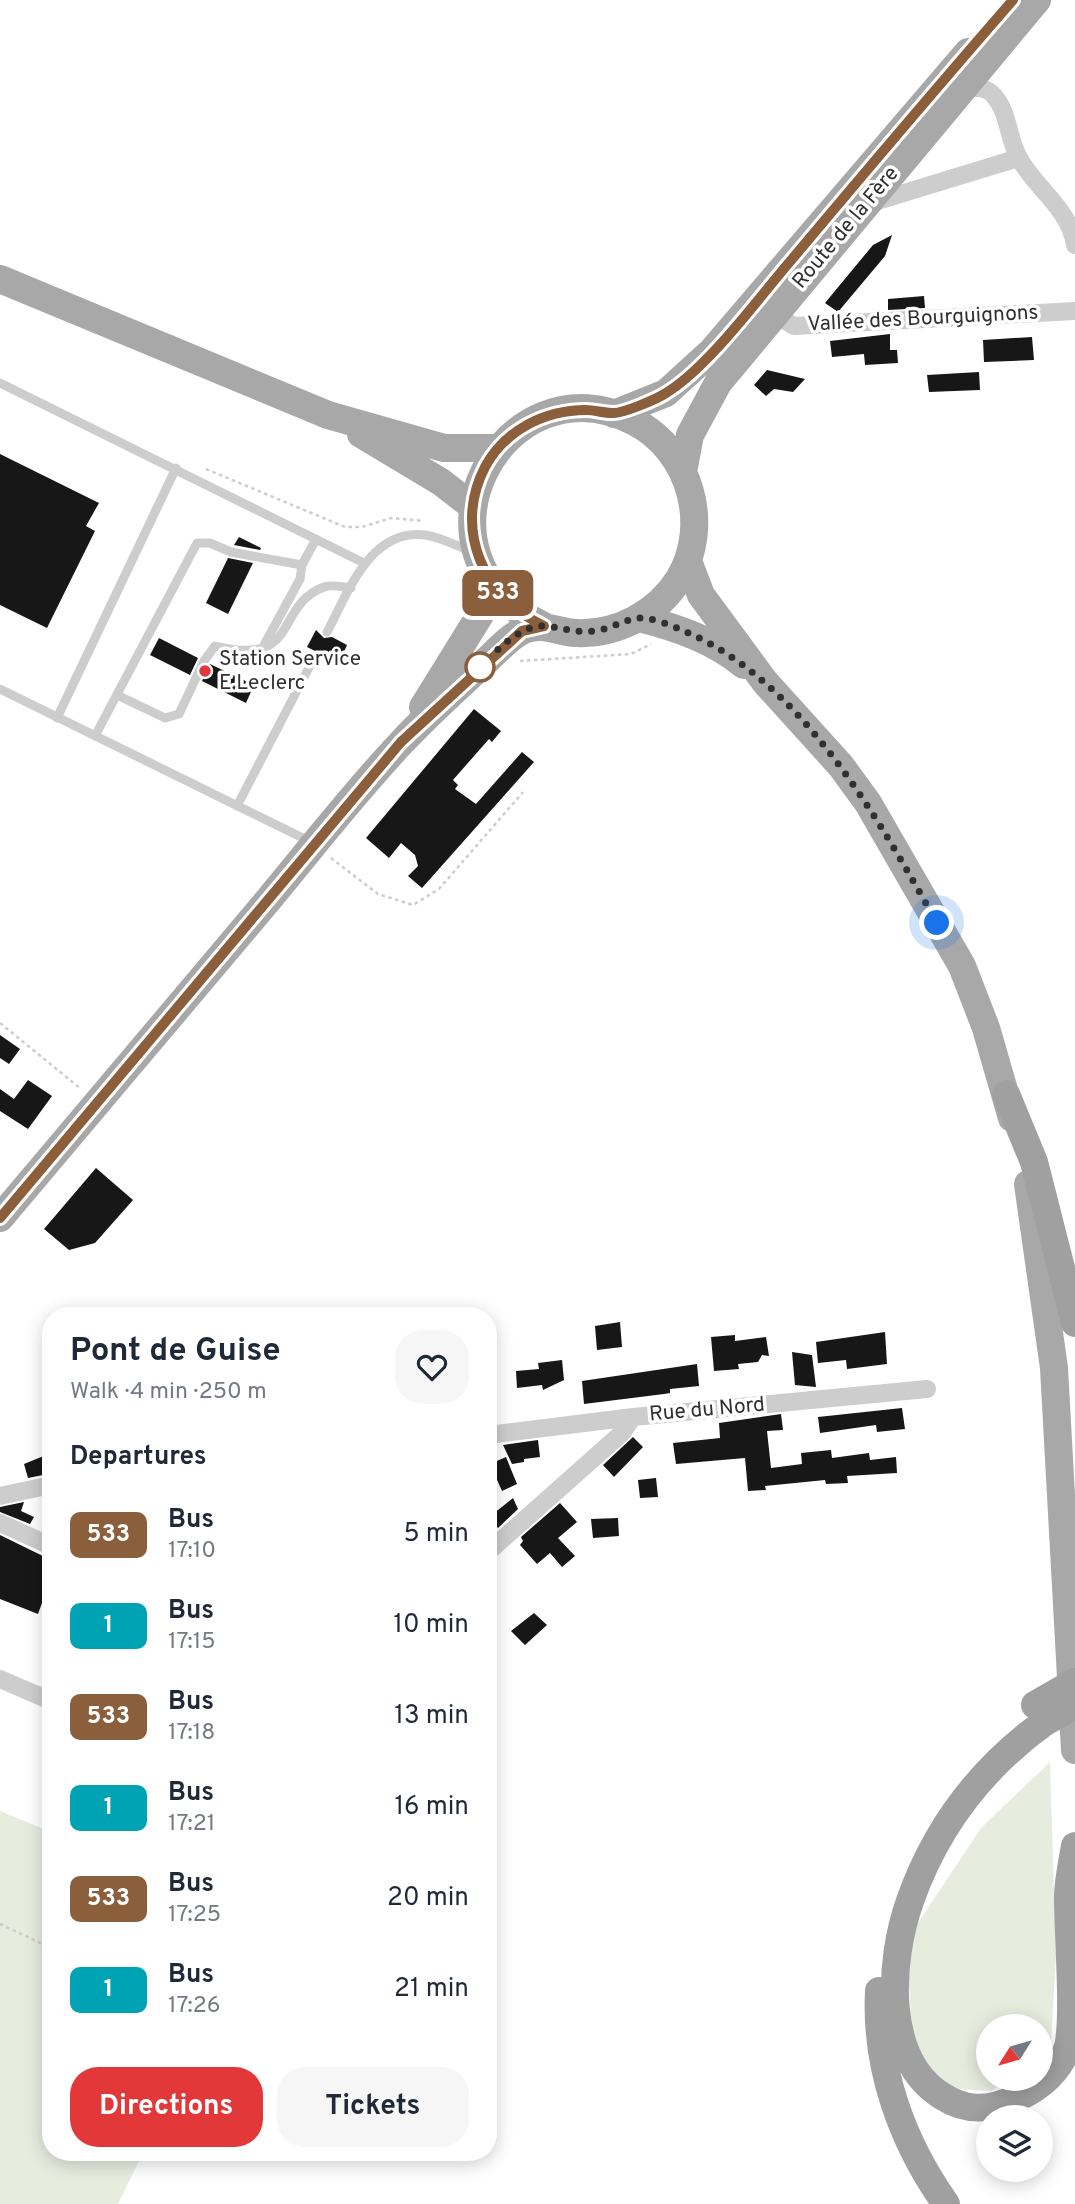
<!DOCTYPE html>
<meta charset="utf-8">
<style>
body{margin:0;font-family:Overpass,sans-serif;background:#f6f6f7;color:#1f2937;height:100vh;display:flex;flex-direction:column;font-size:26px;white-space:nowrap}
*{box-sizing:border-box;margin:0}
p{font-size:23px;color:#747a83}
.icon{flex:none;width:38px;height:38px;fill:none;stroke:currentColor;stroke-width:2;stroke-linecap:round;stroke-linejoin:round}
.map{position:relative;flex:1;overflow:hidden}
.drawer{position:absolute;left:42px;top:1307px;width:455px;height:854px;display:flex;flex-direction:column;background:#fff;border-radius:28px;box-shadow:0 4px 18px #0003}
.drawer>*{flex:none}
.badge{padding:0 14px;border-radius:10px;font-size:24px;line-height:46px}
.needle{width:46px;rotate:233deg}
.tools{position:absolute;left:976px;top:2014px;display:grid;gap:14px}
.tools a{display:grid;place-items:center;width:77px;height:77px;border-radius:50%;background:#fff;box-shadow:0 4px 18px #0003;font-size:35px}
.you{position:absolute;width:35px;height:35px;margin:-18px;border:5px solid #fff;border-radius:50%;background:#1a73e8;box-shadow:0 0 0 10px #1a73e833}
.map>.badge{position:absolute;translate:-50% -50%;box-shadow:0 0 0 4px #fff}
h2{padding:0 28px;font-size:26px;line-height:63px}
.round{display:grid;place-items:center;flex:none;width:74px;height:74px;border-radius:28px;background:#f6f6f7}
.summary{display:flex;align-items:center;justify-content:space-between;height:119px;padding:0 28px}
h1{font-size:33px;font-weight:700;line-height:52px}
.action{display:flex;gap:14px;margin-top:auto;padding:14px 28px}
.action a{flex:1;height:80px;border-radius:28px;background:#e2383a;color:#fff;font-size:28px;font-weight:700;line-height:80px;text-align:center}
.action a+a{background:#f6f6f7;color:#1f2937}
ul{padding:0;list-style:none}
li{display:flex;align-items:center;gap:21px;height:91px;padding:0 28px}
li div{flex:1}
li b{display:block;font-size:26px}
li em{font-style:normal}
li .badge{min-width:77px;font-weight:700;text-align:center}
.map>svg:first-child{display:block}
.green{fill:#e6eddf}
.building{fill:#171717}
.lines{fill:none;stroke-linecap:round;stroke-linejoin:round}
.path{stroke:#cdcdcd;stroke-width:2.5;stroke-dasharray:3.5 3.5;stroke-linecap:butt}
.service{stroke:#cdcdcd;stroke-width:9}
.minor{stroke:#cdcdcd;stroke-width:18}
.primary{stroke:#a8a8a8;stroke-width:28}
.trunk{stroke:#a0a0a0;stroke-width:28}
.trunk-bridge{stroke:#a0a0a0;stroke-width:28}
.line-casing{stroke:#fff;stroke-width:16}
.line{stroke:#8b5e3c;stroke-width:10}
.walk{stroke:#303030;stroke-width:7;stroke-dasharray:0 12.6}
.stop-dot{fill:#fff;stroke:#8b5e3c;stroke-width:3.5}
.poi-dot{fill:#e2383a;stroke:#fff;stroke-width:2.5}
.labels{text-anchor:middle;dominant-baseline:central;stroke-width:7;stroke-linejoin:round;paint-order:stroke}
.street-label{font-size:21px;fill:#303030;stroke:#fff}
.poi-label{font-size:21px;fill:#303030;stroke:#fff;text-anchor:start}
</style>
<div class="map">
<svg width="1075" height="2204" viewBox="0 0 1075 2204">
<rect width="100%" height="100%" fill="#fff"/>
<path class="green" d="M1050,1762L1056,1956L1051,2042L1041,2050V2026H989V2079H1006L992,2091L940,2088L913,2044L906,1941L981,1828Z
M0,1811L51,1832V2152L143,2153L118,2204H0Z"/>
<path class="building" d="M892,235L885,256L838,312L825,303L873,245Z
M924,296L925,308L888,310V299Z
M890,334V350H897L898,363L865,365L864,354L832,357L830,341Z
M1032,337L1034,360L984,362L983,340Z
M767,370L805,379L793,392L774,389L766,396L754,385Z
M979,372L980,390L929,392L927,375Z
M0,454L99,503L86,526L95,531L47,628L0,605Z
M239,537L261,548L260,550L234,545Z
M228,558L253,563L228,614L206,603Z
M316,630L324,638L332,637L347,645L339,663L307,647Z
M159,638L198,658L190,675L150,655Z
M210,664L254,685L246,703L202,681Z
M474,709L501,731L492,742L489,739L453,780L458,785L455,789L476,804L522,752L534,762L422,888L408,876L418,866L415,855L401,843L389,858L366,838Z
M0,1035L20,1049L9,1064L0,1058Z
M28,1080L52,1096L28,1129L0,1111V1089L14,1099Z
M96,1168L133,1200L95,1243L69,1250L44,1229Z
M620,1322L622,1347L597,1350L595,1326Z
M885,1332L887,1364L847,1369L846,1360L818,1363L816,1342Z
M735,1335V1341L766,1337L769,1356L762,1355L758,1362L738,1364L739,1369L714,1371L711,1337Z
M792,1352L812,1355L816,1387L795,1385Z
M562,1360L564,1380L543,1390L542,1385L517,1388L516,1371L539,1369L538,1363Z
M697,1364L699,1386L670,1389V1393L664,1394L584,1404L582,1381Z
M902,1408L905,1429L877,1432L876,1425L820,1433L818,1417Z
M781,1414L783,1430L767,1431L771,1468L802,1464L801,1453L831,1450L832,1458L869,1453L870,1460L896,1457L897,1473L847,1476L848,1483L826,1484L825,1480L765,1486L766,1490L748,1491L745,1458L676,1464L673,1443L720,1438L719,1423Z
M633,1437L643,1447L614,1477L603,1465Z
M538,1440L540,1457L524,1459V1462L512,1464L503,1445Z
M51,1453L48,1474L28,1478L24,1464Z
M506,1457L517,1484L502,1491L490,1464Z
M656,1478L658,1497L640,1498L638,1480Z
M513,1498L518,1509L498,1528L488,1518Z
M24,1502L21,1511L34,1517L30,1524L0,1512V1507Z
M560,1503L577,1522L558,1538L575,1556L562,1567L550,1553L537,1564L520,1545L523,1541L521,1537Z
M618,1518L619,1536L593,1538L591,1519Z
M0,1535L51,1560V1607L42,1603L38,1614L0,1599Z
M534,1613L547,1625L525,1645L511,1631Z"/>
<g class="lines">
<path class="path" d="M206,469L345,527H362L391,518L424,521
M520,661L631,654L651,644
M331,858L378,894L413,905L439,889L523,792
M0,1023L81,1089
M0,1924L51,1948"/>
<path class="service" d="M0,383L364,563
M327,632C348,593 370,528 425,535C441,537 457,546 472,552
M263,647L300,579L302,565L316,539
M0,689L309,841
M117,695L165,718L179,714L204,661L215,646C302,667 273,606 324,587C331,584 342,587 351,588
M57,718L176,468
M95,736L197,543H210L231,552L302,565
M237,806L315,656"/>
<path class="minor" d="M960,88C973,88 986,85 995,97C1009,114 1008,139 1019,158C1035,188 1070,209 1075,245
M868,204L1018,158
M775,315L794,326L1075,311
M488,1435L633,1417L927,1389
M0,1496L51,1485
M0,1523L51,1546
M488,1552L622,1433L633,1417
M0,1679L51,1701"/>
<path class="primary" d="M0,279L328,415L444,448H498
M614,414L666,393L712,351L968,52
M361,434L441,482L472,506
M683,472L690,435L718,383L1037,0
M688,561L701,595L765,682L841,766L868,803L962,966L986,1028L1012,1118
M639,618C678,628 713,640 744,665
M423,707L480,615L489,580
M1028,1184L1054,1368L1075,1750
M0,1218C86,1116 173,1013 259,911C306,855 351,796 401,743C427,715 456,689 483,664C495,653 510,636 524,630C543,622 557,632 576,633C616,635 657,614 679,579C711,526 691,451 635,422C504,354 395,554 544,626"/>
<path class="trunk" d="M1006,1094L1034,1162L1075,1323
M1045,1722C981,1768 936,1827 910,1901C889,1960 882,2059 942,2096C965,2111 987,2111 1012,2100C1037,2090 1058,2073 1068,2047C1075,2016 1068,1934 1068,1899C1068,1881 1072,1863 1075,1846
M879,1991C875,2068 902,2142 946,2204"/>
<path class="trunk-bridge" d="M1035,1705L1075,1682
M1045,1722L1075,1705"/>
</g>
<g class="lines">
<g class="line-casing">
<path id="line" d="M0,1218L401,742L522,631L544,626C483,597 453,529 485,467C505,430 545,410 586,410C595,410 603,413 612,413C622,414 657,399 666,393C708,368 760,296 793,258C866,171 939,85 1013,0"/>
</g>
<use href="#line" class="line"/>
<path class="walk" d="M480,667C496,651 521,624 546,626C562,628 576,633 593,631C609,630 623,620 638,618C651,617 673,626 684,631C801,680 878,818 937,923"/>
</g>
<circle class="stop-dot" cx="480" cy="667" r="14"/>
<circle class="poi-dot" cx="205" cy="671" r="7"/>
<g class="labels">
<g class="street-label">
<text transform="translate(846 228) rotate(-50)">Route de la Fère</text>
<text transform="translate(923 319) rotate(-3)">Vallée des Bourguignons</text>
<text transform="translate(707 1410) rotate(-5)">Rue du Nord</text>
</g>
<g class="poi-label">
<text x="219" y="659">Station Service<tspan x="219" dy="24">E.Leclerc</tspan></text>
</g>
</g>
</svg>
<div class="tools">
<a><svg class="needle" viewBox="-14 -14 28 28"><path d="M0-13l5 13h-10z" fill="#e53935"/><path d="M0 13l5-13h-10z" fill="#747a83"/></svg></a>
<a><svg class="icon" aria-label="layers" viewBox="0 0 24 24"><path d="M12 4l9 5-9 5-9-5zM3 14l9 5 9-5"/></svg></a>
</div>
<div class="you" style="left:937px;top:923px"></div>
<b class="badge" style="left:498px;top:593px;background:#8b5e3c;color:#fff">533</b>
<section class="drawer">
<div class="summary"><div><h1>Pont de Guise</h1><p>Walk · 4 min · 250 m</p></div><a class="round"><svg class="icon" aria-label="heart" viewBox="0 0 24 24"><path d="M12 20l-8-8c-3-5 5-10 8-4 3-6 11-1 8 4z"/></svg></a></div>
<h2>Departures</h2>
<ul>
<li><span class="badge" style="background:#8b5e3c;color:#fff">533</span><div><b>Bus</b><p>17:10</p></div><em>5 min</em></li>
<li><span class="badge" style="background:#00a3b4;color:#fff">1</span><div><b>Bus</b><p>17:15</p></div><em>10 min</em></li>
<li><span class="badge" style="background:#8b5e3c;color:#fff">533</span><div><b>Bus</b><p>17:18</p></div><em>13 min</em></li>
<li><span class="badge" style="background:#00a3b4;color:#fff">1</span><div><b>Bus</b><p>17:21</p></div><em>16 min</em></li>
<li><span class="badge" style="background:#8b5e3c;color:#fff">533</span><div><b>Bus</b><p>17:25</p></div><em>20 min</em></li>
<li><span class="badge" style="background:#00a3b4;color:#fff">1</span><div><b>Bus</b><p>17:26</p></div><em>21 min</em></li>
</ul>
<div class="action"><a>Directions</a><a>Tickets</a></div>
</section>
</div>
